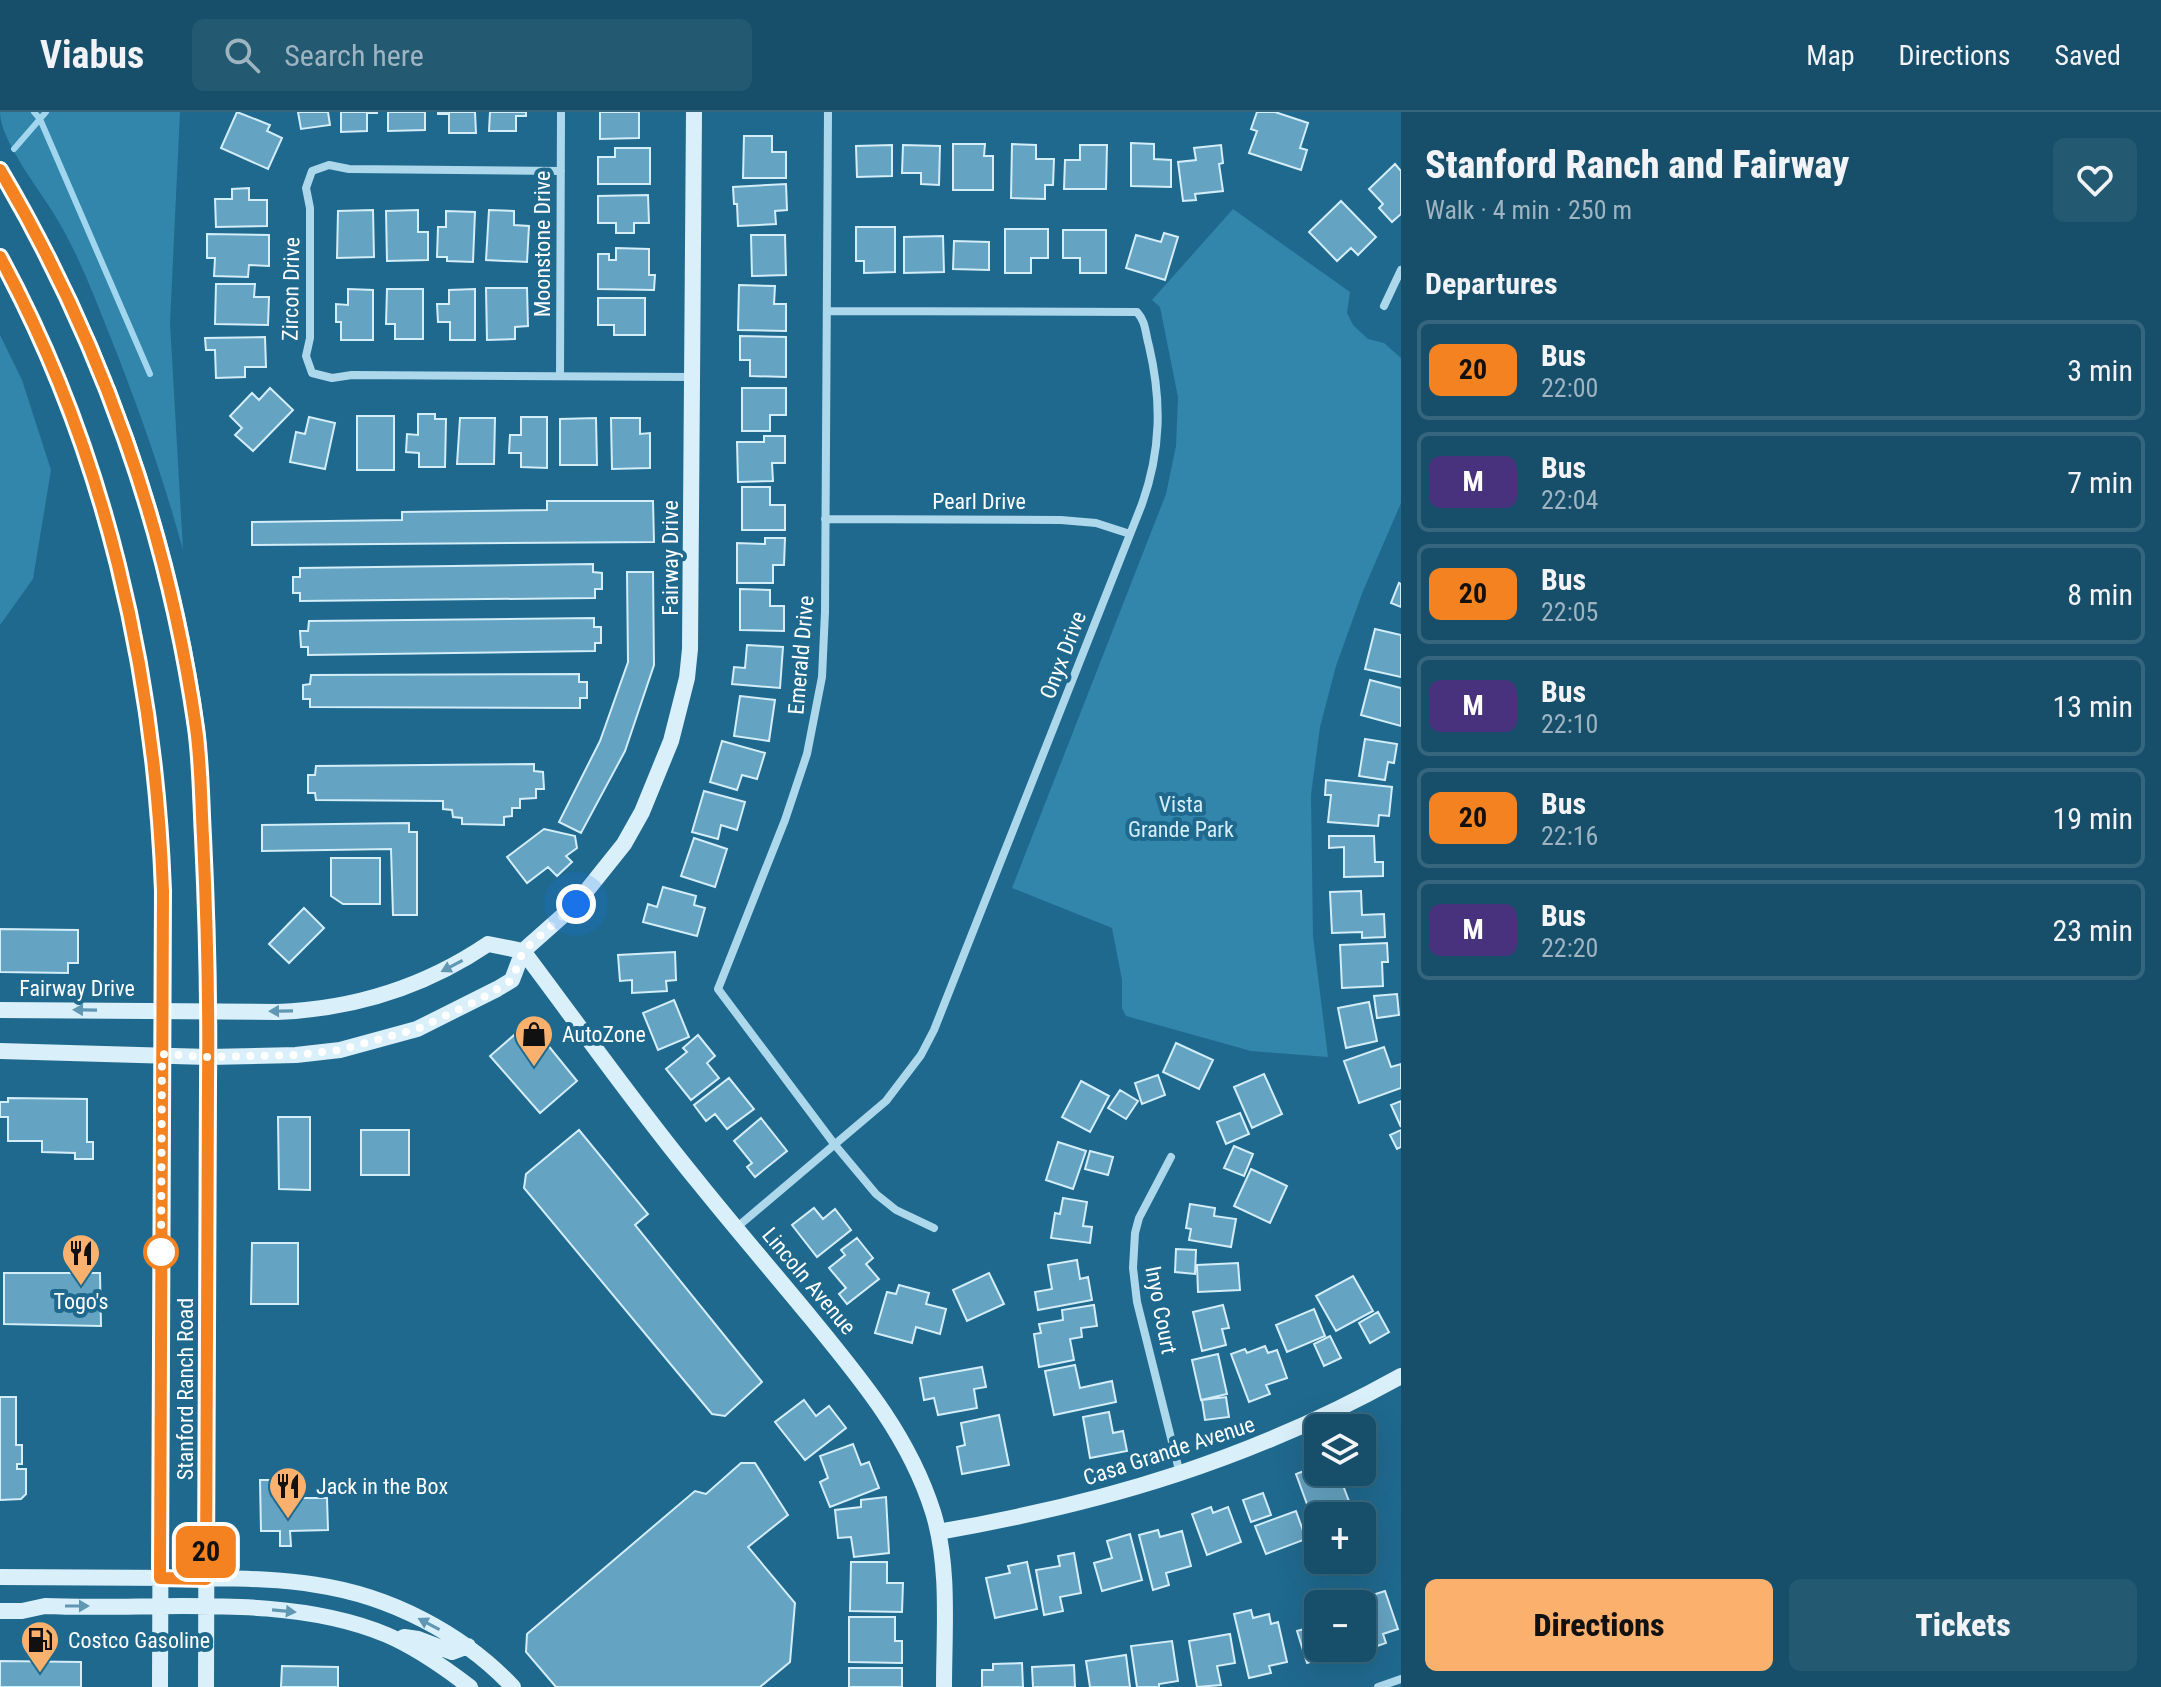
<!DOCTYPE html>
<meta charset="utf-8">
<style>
body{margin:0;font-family:"Roboto Condensed",sans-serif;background:#245972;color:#f1f3f6;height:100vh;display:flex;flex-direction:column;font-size:30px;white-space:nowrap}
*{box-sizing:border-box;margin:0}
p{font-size:26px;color:#9eb5c1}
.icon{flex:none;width:44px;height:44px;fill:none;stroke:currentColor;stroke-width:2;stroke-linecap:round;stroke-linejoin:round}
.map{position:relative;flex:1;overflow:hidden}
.sheet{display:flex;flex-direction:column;background:#174f6a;width:760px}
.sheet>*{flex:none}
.badge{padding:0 16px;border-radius:12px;font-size:28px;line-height:52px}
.tools{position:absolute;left:1304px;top:1302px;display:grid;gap:16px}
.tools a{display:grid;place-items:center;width:72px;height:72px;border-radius:12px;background:#174f6a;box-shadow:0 8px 32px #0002,0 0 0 2px #36667e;font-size:40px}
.you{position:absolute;width:40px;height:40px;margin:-20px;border:6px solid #fff;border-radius:50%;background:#1a73e8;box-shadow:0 0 0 12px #1a73e833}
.map>.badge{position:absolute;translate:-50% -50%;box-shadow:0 0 0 4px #fff}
h2{padding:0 24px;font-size:30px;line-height:72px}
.round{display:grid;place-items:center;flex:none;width:84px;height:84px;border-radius:12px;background:#245972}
.summary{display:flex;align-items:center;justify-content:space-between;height:136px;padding:0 24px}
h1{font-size:38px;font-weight:800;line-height:60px}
.primary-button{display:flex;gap:16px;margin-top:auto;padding:16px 24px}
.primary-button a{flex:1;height:92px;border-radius:12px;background:#fbb16d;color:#111;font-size:32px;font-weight:800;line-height:92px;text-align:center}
.primary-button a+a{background:#245972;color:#f1f3f6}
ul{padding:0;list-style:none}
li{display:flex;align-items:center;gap:24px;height:100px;margin:0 16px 12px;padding:0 8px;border:4px solid #36667e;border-radius:12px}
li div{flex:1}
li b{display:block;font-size:30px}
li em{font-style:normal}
li .badge{min-width:88px;font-weight:700;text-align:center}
header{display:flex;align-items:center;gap:48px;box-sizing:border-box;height:112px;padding:0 40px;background:#174f6a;border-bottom:2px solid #36667e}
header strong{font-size:38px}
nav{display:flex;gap:44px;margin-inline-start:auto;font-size:28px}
.search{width:560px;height:72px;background:#245972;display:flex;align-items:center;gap:20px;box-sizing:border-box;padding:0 28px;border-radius:12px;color:#9eb5c1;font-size:30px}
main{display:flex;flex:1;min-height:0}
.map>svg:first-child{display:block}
.green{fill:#3285ab}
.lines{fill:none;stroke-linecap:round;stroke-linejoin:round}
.stream{stroke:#a1d6ee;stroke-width:6}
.building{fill:#64a3c1;stroke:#d3edf9;stroke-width:2}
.street{stroke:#add8ec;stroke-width:8}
.secondary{stroke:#d9eff9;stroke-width:16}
.oneway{fill:#6098b3}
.line-casing{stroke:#fff;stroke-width:18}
.line{stroke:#f58220;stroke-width:12}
.walk{stroke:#fff;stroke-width:8;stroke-dasharray:0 14.4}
.stop-dot{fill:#fff;stroke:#f58220;stroke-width:4}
.labels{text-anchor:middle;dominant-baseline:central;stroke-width:8;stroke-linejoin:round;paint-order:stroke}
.street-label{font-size:22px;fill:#fff;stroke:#1f698e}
.park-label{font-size:22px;fill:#d3edf9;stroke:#1f698e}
.poi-label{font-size:22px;fill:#fff;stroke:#1f698e;text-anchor:start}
</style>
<header>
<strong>Viabus</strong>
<div class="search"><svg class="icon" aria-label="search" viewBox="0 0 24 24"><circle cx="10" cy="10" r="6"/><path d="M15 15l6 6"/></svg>Search here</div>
<nav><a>Map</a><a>Directions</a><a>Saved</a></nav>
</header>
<main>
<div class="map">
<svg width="1401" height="1575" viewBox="0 0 1401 1575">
<rect width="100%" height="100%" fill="#1f698e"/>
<path class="green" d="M0,0H180L170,211L183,438C163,365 138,294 110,224C93,181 78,141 54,102C39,77 0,28 0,0Z
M1233,97L1350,180L1347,201L1353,213L1368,227L1384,231L1401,246V391L1363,479L1336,554L1320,615L1311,683L1313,824L1328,945L1251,939L1126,904L1122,896V868L1112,816L1012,776L1166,382L1176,334L1178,285L1160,195L1152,188Z
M0,223L22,268L51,358L33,467L0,513Z"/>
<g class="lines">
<path class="stream" d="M34,0L40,7L150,262
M14,37L46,0"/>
</g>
<path class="building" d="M237,0L270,13L267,19L282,26L268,57L221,36Z
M298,0H328L330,13L301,17Z
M341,0H377V1H367V19L341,20Z
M388,0H425V18L388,19Z
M438,0H475L476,21H449V2H438Z
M490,0H526V4H516V19H489Z
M600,0H639V26L600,27Z
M1257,0H1275L1308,11L1300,36L1307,38L1301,58L1249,41L1257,19L1251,17Z
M744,24H772V40H786V66H743Z
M1131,31L1154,32V47L1171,48V75L1131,74Z
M953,32H985L984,44H993V78H953Z
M1012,32L1036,33V47H1054L1053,73H1045V87L1011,86Z
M892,33V64L857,65L856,34Z
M903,33L940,34L939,73L921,72V61H902Z
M1080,33H1107L1106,77H1064L1065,48H1080Z
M1221,33L1223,51L1219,52L1223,79L1195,82L1196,88L1183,89L1178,50L1196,48L1194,36Z
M615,36H650V72H598V45H615Z
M1395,52L1401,59V102L1392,110L1379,96L1383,92L1369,77Z
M786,72L787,98L775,99L776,112L738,114L737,92H734L733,75Z
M249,76V88H267V114L216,115L215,87H232V77Z
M648,83L649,111H634V121H616V111H598V84Z
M1341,89L1376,125L1358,143L1351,136L1337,149L1309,120Z
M373,98L374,145L337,146L338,99Z
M418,98V120H428V148L387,149L386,99Z
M489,98L514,99V113L529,114L527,150L486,148Z
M446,99L475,100L473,150L447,149V145H437L438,115H446Z
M856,115H895V160L864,161V149H856Z
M1005,117H1048V146H1031V161H1005Z
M1063,118H1106V161H1080V146H1063Z
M1164,121L1178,125L1165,168L1126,156L1136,123L1161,130Z
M207,122L269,123V154L249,153L248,165L214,164L215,146H207Z
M751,123H785L786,163L752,164Z
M943,124L944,160L904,161V125Z
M954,129L989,130V158L953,157Z
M616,136L649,137V163H655L654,178L598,177V142H609V148H616Z
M216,172H255L254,185H269L268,213L215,212Z
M739,173L775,174L774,192H786V219L738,218Z
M486,176H527L528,214L515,215V227L487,228Z
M348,177L373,178V228H341V210H336V192L348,193Z
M387,177H423V227H395V212H386Z
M475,177V228H450V210H438L437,192H449V178Z
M598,186H645V223H614V213H598Z
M740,224L786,225V265L750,264V248H740Z
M265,225L266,255H245V265L216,266L215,238H206L205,226Z
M270,276L293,298L253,339L235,323L242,316L230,304L252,281L259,288Z
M742,276H786V303H770V319H742Z
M418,302H435V307H446L445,355H419V341L406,340L407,322L418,323Z
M357,304H394V358H357Z
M309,305L335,311L325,357L290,350L296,320L305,322Z
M521,305H547V356L521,355V341H509L510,323H521Z
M460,306H495L494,352H457Z
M596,306L597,353H560V307Z
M611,306H640V322L650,321V356L612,357Z
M764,324H785V351H772L773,369L738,370L737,330H764Z
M742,375H770V393H785V418H742Z
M547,389H653L654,430L252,433V410L402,408V400L547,398Z
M765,426H785L784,453H773V471H737V431L765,432Z
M593,452V460L602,461V477H595V486L300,489V481H293V465H300V456Z
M627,460H653L654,553L625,639L581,721L559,710L600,629L628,550Z
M1399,471L1401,472V495L1391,491Z
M740,477L770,478V494H784V519L740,518Z
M594,506V515H601V531H595V539L308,543V535H301L300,519H308L309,509Z
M1375,517L1401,523V565L1365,557Z
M747,533L783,535L780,576L732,572L734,555L745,556Z
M579,562V570H587V586H580V596L310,595V587H303V573L310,572L311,563Z
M1370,568L1401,576V614L1361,603Z
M740,584L775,588L769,629L734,624Z
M1365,627L1397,632L1394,651L1388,650L1385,668L1359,664Z
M722,629L765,641L757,667L742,663L737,678L710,670Z
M534,652V659L543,660L544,677H536V686L520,687V696H512V704L504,705V713L462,712V706L453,705L452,698L443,697V689L316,688L315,681H308V663H315L316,654Z
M1326,668L1392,675L1389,704L1379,703L1378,714L1328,710L1331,683H1325Z
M704,679L745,690L737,718L721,713L718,727L692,720Z
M409,711V720H417V803H393L391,737L262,739V713Z
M544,717L575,724L577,736L566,744L572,750L557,764L548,755L527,771L507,745Z
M1329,724H1374L1375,750H1383V764L1344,765V735L1329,736Z
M694,726L727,737L715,775L681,764Z
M331,746H380V792H343L331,784Z
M663,775L696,784L694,793L705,796L697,824L643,810L648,792L657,795Z
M1361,779L1362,803L1384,802L1385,825L1362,826V820L1332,821L1330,780Z
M304,796L324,816L289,851L269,832Z
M0,817L78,818V851H68V861L0,860Z
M1387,831L1388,850H1382L1383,874L1342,876L1340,833Z
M675,840L676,868L666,869L667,879L632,881V868L620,869L618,843Z
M1397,882L1399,903L1377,906L1374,884Z
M674,888L689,925L658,938L643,901Z
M1369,890L1377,929L1346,936L1338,896Z
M529,910L577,969L540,1001L490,944Z
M698,923L715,944L707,951L719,966L691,988L666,957L687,940L683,936Z
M1176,931L1213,948L1199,977L1163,960Z
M1384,935L1391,955L1401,952V976L1359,991L1344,949Z
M1264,962L1282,1002L1252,1016L1234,975Z
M1158,963L1165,983L1142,992L1135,971Z
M729,966L754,997L727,1017L715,1002L706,1009L694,993Z
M1081,969L1109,984L1090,1020L1062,1005Z
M1120,978L1138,989L1126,1007L1108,996Z
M8,986L87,987V1030H93V1047H75V1041L42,1040V1029H8V1005H0V990H8Z
M1401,989V1015L1391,993Z
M1240,1001L1249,1022L1226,1032L1217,1010Z
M278,1005H310V1078L279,1077Z
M761,1006L787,1039L755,1065L747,1055L752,1051L734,1029Z
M361,1018H409V1063H361Z
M579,1018L648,1102L635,1113L762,1270L725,1304L712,1302L524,1076L526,1062Z
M1401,1018V1035L1397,1037L1390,1023Z
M1058,1030L1086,1039L1073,1077L1046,1068Z
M1234,1034L1253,1042L1244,1064L1224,1056Z
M1090,1039L1113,1045L1108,1063L1085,1057Z
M1251,1057L1287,1074L1270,1111L1234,1094Z
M1063,1086L1087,1090L1083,1114L1092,1115L1090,1131L1051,1126L1055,1101L1060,1102Z
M1190,1092L1215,1096L1214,1104L1236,1107L1231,1135L1189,1128L1191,1117L1186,1116Z
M814,1096L823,1107L835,1097L851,1118L817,1145L792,1113Z
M857,1126L873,1146L866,1152L879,1167L847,1192L839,1182L846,1176L829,1156L845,1143L841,1138Z
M252,1131H298V1192H251Z
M1176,1137L1196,1138L1195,1162L1175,1160Z
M1077,1148L1080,1167L1088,1165L1092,1188L1038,1198L1035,1180L1052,1177L1048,1153Z
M1238,1151L1240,1178L1198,1180L1197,1153Z
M4,1161H100L101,1214L4,1212Z
M989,1161L1004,1192L967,1209L953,1178Z
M1353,1164L1373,1199L1336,1219L1316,1184Z
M899,1173L929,1181L926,1192L946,1197L940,1222L916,1215L912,1231L875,1221L887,1180L896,1182Z
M1094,1193L1097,1214L1081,1216L1082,1225L1070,1227L1074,1248L1039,1255L1034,1222L1041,1221L1039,1212L1063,1208L1062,1198Z
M1223,1193L1229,1216L1222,1217L1226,1233L1202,1239L1193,1200Z
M1314,1197L1325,1224L1287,1240L1276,1213Z
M1378,1200L1389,1220L1370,1231L1359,1211Z
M1330,1224L1341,1246L1324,1254L1314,1232Z
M1265,1234L1268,1241L1277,1238L1287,1266L1266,1273L1270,1282L1249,1290L1231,1242L1245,1237L1247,1241Z
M1218,1242L1227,1282L1201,1288L1192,1248Z
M1075,1253L1080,1276L1112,1269L1116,1290L1054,1303L1045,1259Z
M982,1255L986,1275L974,1277L977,1296L938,1303L934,1286L924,1288L920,1266Z
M0,1285H16V1333H22V1352H17V1357H26V1382L21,1387L0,1388Z
M1226,1285L1229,1305L1205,1308L1202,1288Z
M804,1288L816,1304L829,1294L846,1316L805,1348L775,1310Z
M1109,1300L1113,1321L1123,1319L1127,1339L1090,1346L1083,1305Z
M999,1303L1009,1353L962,1362L957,1335L965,1333L961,1311Z
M853,1332L861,1353L869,1350L879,1376L830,1395L820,1370L828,1366L820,1344Z
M741,1351H755L788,1403L748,1435L795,1491L790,1550L760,1575H556L526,1540L527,1522L695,1379L706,1382Z
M1314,1355L1316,1363L1338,1360L1353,1400L1343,1404H1318V1413L1315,1414L1296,1362Z
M260,1368H285V1386H327L328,1418L290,1419L291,1434H280V1419H261Z
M1263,1381L1271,1403L1251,1410L1243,1388Z
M886,1385L889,1441L854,1445L851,1425L838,1426L835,1398L861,1395V1388Z
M1211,1395L1213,1401L1228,1395L1241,1430L1207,1443L1192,1402Z
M1296,1399L1306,1427L1266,1442L1255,1414Z
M1158,1418L1160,1425L1182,1419L1191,1454L1166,1461L1169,1473L1153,1478L1139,1423Z
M1130,1422L1142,1468L1102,1479L1094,1451L1112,1446L1107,1429Z
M1074,1441L1081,1481L1060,1485L1063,1499L1044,1503L1036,1458L1060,1454L1058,1444Z
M851,1450H887V1471H903L902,1500L850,1499Z
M1027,1450L1037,1497L995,1506L986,1466L1010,1461L1008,1454Z
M1385,1479L1398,1517L1383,1522L1386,1531L1363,1539L1362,1492L1347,1491Z
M1251,1498L1253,1506L1269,1502L1271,1512L1278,1510L1287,1550L1269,1554L1271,1561L1249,1566L1234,1502Z
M849,1505H895V1529H902V1551L849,1550Z
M1318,1513V1536H1341L1325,1541L1326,1545L1307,1551L1297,1519Z
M1230,1522L1235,1551L1217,1554L1221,1573L1197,1575L1189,1529Z
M1172,1529L1178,1569L1159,1572V1575H1137L1131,1534Z
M1126,1543L1130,1575H1090L1086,1549Z
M0,1549L81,1550V1575H0Z
M1022,1551L1023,1575H982V1558H993V1552Z
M1074,1553L1075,1575H1033L1032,1555Z
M282,1554L338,1555V1575H281Z
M849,1556H902V1575H849Z"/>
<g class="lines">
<path class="street" d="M828,0L825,500L822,565L807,642L785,708L718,877L835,1033L876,1082L896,1098L934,1116
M561,59L349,57L329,53L312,59L306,76L310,96V226L306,244L312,261L332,266L352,263L692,265
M1384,194L1401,158
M560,264L561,0
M825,407L1061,408L1096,411L1130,422
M1171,1045L1139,1106L1135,1121L1133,1156L1137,1190L1180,1362
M736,1116L886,989L921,943L934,918L1142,392C1161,339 1162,289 1149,234C1145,220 1146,210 1137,200L827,199
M1378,1575L1401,1567"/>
<path class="secondary" d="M0,57C101,228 171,421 197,618C200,642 200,667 201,691C205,755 207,820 208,884L206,1575
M0,145C105,339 155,561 163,779L160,1575
M523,839C581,916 637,996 699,1071C736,1117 774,1161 811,1206C861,1267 909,1324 933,1400C950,1455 944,1518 944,1575
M0,898L277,900C354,897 423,876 488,832L523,839
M0,939L208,945L296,943L340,938L417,917L497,877L512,868L523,839L576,792L624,732L642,700L671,629L687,566L690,537L694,0
M938,1420C1106,1391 1252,1347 1401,1264
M0,1465C59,1465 118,1466 177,1466C223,1467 271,1465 317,1473C390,1484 462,1521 513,1575
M0,1499H22L45,1494C153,1499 285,1480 387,1523C417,1536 444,1555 470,1575
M404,1525L418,1527L452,1540L468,1534"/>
</g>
<defs><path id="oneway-solid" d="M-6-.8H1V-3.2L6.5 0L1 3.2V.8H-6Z" transform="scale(2)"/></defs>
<g class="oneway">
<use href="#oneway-solid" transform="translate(452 854) rotate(152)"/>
<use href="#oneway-solid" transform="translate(85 898) rotate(-179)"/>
<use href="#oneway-solid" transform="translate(281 899) rotate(179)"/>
<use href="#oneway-solid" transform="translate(77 1494)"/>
<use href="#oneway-solid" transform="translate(284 1499) rotate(5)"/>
<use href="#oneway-solid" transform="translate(429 1512) rotate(-152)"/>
</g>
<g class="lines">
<g class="line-casing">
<path id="line" d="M0,58C101,229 168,419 196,616C201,652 201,689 203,725C207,808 209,890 208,972C206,1137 206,1302 206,1467L160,1466L163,779C155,560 105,339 0,145"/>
</g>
<use href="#line" class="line"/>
<path class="walk" d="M161,1140V1148L162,942L208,945L296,943L340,938L417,917L479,888L512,868L523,839L576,792"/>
</g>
<defs>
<g id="shop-pin" transform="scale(2)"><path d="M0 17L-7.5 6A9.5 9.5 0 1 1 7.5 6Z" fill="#fbb16d" stroke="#1f698e"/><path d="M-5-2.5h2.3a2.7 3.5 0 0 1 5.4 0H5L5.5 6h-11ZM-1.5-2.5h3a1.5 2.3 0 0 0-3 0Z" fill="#111"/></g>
<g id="restaurant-pin" transform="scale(2)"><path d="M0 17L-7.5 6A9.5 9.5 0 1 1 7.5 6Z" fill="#fbb16d" stroke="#1f698e"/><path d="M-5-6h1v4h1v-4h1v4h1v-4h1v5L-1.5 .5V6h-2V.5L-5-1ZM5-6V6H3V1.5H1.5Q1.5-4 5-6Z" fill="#111"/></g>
<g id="fuel-pin" transform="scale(2)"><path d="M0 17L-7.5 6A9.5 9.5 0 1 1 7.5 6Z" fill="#fbb16d" stroke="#1f698e"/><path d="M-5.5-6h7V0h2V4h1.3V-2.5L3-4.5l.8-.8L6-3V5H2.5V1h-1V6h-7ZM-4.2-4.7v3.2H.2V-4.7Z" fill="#111"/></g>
</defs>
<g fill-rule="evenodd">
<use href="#shop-pin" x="534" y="922"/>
<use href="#restaurant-pin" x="81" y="1141"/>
<use href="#restaurant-pin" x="288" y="1374"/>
<use href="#fuel-pin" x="40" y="1528"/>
</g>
<circle class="stop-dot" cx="161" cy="1140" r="16"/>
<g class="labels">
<g class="street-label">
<text transform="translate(542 132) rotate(-90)">Moonstone Drive</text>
<text transform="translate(291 177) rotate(-89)">Zircon Drive</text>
<text x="979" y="389">Pearl Drive</text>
<text transform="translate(670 446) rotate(-90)">Fairway Drive</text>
<text transform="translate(801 543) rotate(-85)">Emerald Drive</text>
<text transform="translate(1063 543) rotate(-69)">Onyx Drive</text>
<text x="77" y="876">Fairway Drive</text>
<text transform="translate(809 1169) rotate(50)">Lincoln Avenue</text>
<text transform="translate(1161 1198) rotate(79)">Inyo Court</text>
<text transform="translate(185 1277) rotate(-90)">Stanford Ranch Road</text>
<text transform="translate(1169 1339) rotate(-18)">Casa Grande Avenue</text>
</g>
<g class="park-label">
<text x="1181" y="692">Vista<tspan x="1181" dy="25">Grande Park</tspan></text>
</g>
<g class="poi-label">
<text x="562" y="922">AutoZone</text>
<text x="81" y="1189" text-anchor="middle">Togo's</text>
<text x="316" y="1374">Jack in the Box</text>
<text x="68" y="1528">Costco Gasoline</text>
</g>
</g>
</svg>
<div class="tools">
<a><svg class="icon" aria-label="layers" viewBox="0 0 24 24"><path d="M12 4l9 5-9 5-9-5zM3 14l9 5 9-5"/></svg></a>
<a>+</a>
<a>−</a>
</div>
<div class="you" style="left:576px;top:792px"></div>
<b class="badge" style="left:206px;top:1440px;background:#f58220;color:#111">20</b>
</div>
<section class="sheet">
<div class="summary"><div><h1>Stanford Ranch and Fairway</h1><p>Walk · 4 min · 250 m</p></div><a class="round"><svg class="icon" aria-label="heart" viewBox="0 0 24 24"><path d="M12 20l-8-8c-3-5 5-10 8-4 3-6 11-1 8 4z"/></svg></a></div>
<h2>Departures</h2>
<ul>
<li><span class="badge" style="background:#f58220;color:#111">20</span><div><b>Bus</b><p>22:00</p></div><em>3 min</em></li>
<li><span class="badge" style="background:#48327e;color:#fff">M</span><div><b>Bus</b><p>22:04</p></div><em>7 min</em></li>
<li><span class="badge" style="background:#f58220;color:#111">20</span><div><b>Bus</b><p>22:05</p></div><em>8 min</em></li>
<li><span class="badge" style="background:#48327e;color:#fff">M</span><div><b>Bus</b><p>22:10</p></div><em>13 min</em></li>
<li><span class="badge" style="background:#f58220;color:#111">20</span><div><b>Bus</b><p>22:16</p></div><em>19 min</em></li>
<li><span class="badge" style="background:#48327e;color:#fff">M</span><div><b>Bus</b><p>22:20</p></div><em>23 min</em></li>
</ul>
<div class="primary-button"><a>Directions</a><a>Tickets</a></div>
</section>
</main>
